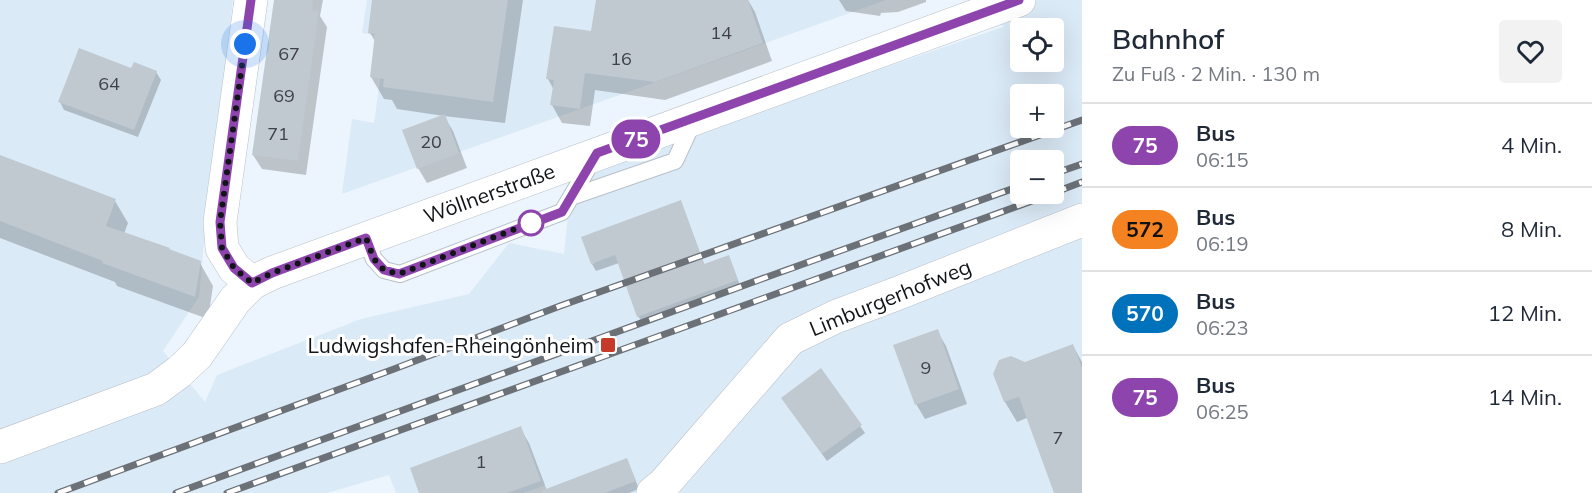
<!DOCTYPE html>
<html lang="de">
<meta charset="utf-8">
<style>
body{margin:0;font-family:Mulish,sans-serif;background:#f2f2f3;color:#1f2937;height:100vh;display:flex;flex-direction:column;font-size:22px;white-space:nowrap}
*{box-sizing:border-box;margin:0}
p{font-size:20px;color:#747a83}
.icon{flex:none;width:33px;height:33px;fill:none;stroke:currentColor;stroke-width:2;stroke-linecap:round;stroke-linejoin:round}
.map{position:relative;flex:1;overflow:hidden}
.drawer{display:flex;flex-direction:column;background:#fff;width:510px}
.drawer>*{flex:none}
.badge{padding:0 12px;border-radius:20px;font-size:21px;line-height:39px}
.fabs{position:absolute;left:1010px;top:18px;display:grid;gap:12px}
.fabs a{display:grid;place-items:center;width:54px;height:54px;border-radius:6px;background:#fff;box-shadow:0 6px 24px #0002;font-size:30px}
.you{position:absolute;width:30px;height:30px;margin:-15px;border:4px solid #fff;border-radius:50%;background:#1a73e8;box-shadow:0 0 0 9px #1a73e833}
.map>.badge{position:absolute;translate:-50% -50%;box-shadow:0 0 0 3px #fff}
.round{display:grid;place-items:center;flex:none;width:63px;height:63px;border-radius:6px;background:#f2f2f3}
.summary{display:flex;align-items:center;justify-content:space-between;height:102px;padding:0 30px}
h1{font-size:28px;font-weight:600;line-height:45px}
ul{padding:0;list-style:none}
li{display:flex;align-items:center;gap:18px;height:84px;padding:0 30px;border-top:2px solid #e0e1e3}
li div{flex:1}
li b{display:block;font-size:22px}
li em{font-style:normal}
li .badge{min-width:66px;font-weight:700;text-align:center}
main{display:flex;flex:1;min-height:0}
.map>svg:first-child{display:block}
.built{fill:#dbeaf7;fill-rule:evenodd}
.shadow{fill:#0003}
.building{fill:#c0c8d0}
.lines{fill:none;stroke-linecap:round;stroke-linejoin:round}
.service-casing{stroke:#b8c0c8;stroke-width:18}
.minor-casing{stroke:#b8c0c8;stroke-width:34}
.service{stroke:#fff;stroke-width:16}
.minor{stroke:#fff;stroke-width:33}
.rail-casing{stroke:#6c7177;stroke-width:7}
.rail{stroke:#fff;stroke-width:4.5;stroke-dasharray:14;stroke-linecap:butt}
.line-casing{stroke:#fff;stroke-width:14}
.line{stroke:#8e44ad;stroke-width:9}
.walk{stroke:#121518;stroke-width:6;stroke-dasharray:0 10.8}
.stop-dot{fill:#fff;stroke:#8e44ad;stroke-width:3}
.poi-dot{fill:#c63a29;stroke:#fff;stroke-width:2}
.labels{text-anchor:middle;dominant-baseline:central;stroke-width:6;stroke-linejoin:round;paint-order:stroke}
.number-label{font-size:18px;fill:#3e4246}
.street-label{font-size:21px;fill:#121518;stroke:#fff}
.poi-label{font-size:21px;fill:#121518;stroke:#fff;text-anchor:end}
</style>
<main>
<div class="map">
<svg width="1082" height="493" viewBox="0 0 1082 493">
<rect width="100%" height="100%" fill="#ecf5fd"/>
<path class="built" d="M0,0H233L204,242L199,297L163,351L205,402L217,375L361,319L469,294L509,243L564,254L572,174L1003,27L993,0H1082V493H546V485L523,493H396L389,475L327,493H0ZM1020,28H1053V62H1020ZM1020,94H1053V128H1020ZM1020,160H1053V194H1020Z
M367,0H886L342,194L352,119L374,123L386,37L362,33Z"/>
<path class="shadow" d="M275,0H323L320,16L327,27L306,175L262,169L253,155Z
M373,0H523L505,123L444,116L453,131L467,168L427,183L418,168L444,116L397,109L392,100L384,99L371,77L376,43L370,33Z
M597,0H748L755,12L772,61L665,100L595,90L590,126L562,123L552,105L554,90L548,79L593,33Z
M839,0H926V2L898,12L881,13L880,16L846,11Z
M132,70L156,72L161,80L138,137L64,110L60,102Z
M0,157L115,201L128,223L124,234L200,263L213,286L208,319L117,286L115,282L0,238Z
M684,210L705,266L732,265L741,288L643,324L638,316L619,263L596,271L592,264Z
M937,331L946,346L967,404L925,419L916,404Z
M1073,346L1082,362V493H1056L1029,417L1017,422L1005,402L995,374Z
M821,371L865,433L827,461L787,405Z
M520,428L529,443L548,493H421Z
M627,460L639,489L629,493H566Z"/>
<path class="building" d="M274,0H313L312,10L319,11L298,161L252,155Z
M372,0H508L493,102L383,87L384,79L370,77L375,34L368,33Z
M596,0H748L763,43L655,82L585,73L580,109L550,105L554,80L546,79L554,26L591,31Z
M79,48L131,68L134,62L157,71L134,130L58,102Z
M445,114L459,153L417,169L402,130Z
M0,155L116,199L106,226L170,248L169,249L201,261L195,297L102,263L103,261L0,221Z
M681,200L704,264L729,255L738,280L637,317L615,255L591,264L581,237Z
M938,329L959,389L915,405L893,345Z
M1073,344L1082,368V493H1054L1019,397L1004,402L993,374L999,360L1011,356L1025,362Z
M821,368L862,425L822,454L781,398Z
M521,426L541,481L507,493H419L410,468Z
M627,458L636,481L605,493H542L541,491Z"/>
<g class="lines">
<g class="service-casing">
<path id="service" d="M571,197L675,161L694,120
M365,238L374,259L384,270L400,274L562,212L594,158"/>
</g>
<g class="minor-casing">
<path id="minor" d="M251,0L220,222L222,248L234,268L252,283
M0,447L156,389L179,372L197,355L235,300L252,283L272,273L1019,0
M653,493L664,484L790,339L835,317L901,292L1082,220"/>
</g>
<use href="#service" class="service"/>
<use href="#minor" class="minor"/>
<g class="rail-casing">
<path id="rail" d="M1053,174L1082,164
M1053,193L1082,182
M58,493L394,369L560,306L1082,120
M176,493L767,277L1020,186
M227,493L1051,194"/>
</g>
<use href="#rail" class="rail"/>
</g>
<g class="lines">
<g class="line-casing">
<path id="line" d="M251,0L220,222L222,248L234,268L252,283L272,273L366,238L374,259L384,270L399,274L562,212L597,153L1019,0"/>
</g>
<use href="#line" class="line"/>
<path class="walk" d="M245,44L220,222L222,248L234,268L252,283L272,273L366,238L374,259L384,270L399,274L531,223"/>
</g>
<circle class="stop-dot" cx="531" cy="223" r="12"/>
<rect class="poi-dot" x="600" y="337" width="16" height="16" rx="3"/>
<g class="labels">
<g class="number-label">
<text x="721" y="32">14</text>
<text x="289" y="53">67</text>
<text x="621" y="58">16</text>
<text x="109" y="83">64</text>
<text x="284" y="95">69</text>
<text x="278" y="133">71</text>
<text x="431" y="141">20</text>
<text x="926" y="367">9</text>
<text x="1058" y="437">7</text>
<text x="481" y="461">1</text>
</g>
<g class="street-label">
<text transform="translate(489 193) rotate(-20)">Wöllnerstraße</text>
<text transform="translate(890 297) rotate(-22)">Limburgerhofweg</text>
</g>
<g class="poi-label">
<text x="594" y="345">Ludwigshafen-Rheingönheim</text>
</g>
</g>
</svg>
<div class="fabs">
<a><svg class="icon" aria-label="locate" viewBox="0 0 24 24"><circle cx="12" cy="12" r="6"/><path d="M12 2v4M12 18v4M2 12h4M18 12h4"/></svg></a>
<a>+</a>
<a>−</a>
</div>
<div class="you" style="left:245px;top:44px"></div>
<b class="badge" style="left:636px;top:139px;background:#8e44ad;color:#fff">75</b>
</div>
<section class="drawer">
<div class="summary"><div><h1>Bahnhof</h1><p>Zu Fuß · 2 Min. · 130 m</p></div><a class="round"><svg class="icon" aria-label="heart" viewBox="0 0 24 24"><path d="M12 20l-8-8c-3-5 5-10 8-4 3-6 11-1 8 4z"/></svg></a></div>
<ul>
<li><span class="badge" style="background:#8e44ad;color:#fff">75</span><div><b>Bus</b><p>06:15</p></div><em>4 Min.</em></li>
<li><span class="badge" style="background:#f58220;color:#111">572</span><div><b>Bus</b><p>06:19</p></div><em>8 Min.</em></li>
<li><span class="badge" style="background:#0072bc;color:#fff">570</span><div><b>Bus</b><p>06:23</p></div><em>12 Min.</em></li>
<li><span class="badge" style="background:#8e44ad;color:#fff">75</span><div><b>Bus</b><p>06:25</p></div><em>14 Min.</em></li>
</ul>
</section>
</main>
